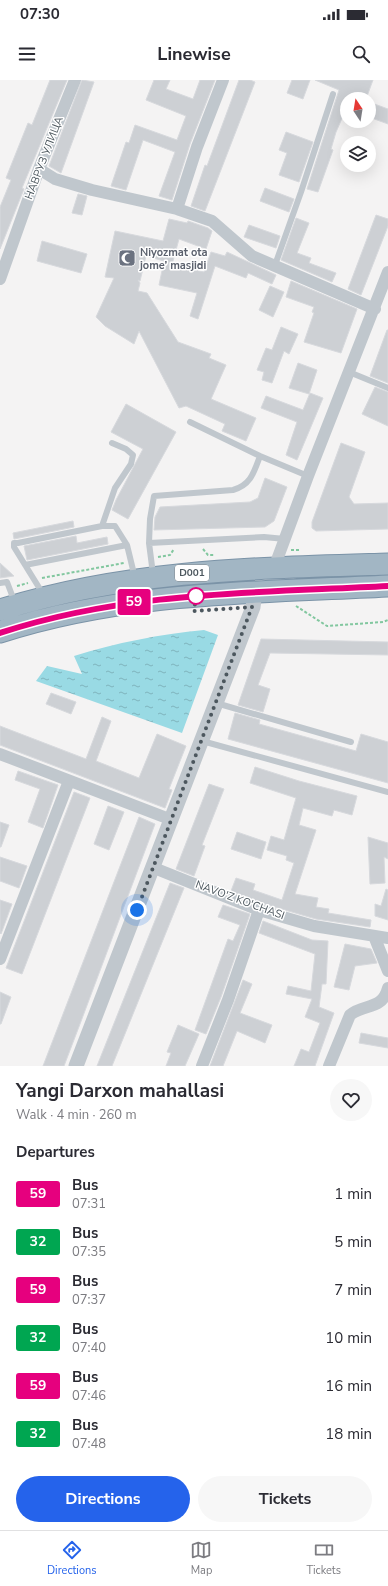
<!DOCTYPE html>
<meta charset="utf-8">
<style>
body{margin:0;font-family:"Nunito Sans",sans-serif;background:#f7f7f7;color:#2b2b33;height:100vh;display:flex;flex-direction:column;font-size:15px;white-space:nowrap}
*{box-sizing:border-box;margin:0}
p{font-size:13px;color:#7c7c81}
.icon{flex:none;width:22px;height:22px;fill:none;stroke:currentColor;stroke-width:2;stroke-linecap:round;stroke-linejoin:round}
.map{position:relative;height:986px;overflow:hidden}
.side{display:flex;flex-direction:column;background:#fff;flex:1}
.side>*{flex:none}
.badge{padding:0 8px;border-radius:3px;font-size:14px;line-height:26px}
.needle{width:26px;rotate:348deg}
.fabs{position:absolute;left:340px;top:12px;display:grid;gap:8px}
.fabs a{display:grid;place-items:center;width:36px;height:36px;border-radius:50%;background:#fff;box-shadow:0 4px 16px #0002;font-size:20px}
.you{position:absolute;width:20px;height:20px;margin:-10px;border:3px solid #fff;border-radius:50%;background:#1a73e8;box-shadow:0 0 0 6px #1a73e833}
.map>.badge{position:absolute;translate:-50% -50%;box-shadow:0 0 0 2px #fff}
h2{padding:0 16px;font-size:15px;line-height:36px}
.round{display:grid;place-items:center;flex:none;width:42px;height:42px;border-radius:21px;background:#f7f7f7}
.headline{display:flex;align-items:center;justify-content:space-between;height:68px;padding:0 16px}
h1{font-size:19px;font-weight:700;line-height:30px}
.button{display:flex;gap:8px;margin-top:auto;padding:8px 16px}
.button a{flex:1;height:46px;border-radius:24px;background:#2563eb;color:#fff;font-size:16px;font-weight:700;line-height:46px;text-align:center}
.button a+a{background:#f7f7f7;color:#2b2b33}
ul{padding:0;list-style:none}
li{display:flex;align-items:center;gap:12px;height:48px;padding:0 16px}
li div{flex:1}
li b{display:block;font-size:15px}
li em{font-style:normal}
li .badge{min-width:44px;font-weight:700;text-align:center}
.status{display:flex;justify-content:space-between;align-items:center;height:28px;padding:0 20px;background:#fff;direction:ltr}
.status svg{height:11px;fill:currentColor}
header{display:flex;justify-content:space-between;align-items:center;height:52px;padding:0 16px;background:#fff;font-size:18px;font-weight:700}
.menu{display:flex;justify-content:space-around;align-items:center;height:56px;border-top:1px solid #e1e1e2;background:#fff;font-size:11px;color:#7c7c81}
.menu a{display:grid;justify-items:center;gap:2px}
.menu .selected{color:#2563eb}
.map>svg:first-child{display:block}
.water{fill:url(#water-ripples)}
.building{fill:#cdd0d4;stroke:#d7d9dd}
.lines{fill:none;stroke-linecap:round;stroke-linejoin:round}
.trunk-casing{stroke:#7b93a7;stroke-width:23}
.path{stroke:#82c79f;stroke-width:2;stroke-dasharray:3 2;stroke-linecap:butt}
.service{stroke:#c0c7cd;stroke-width:6}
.minor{stroke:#c0c7cd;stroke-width:12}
.tertiary{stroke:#c0c7cd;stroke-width:15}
.trunk{stroke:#a2b6c4;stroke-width:21}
.line-casing{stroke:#fff;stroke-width:9}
.line{stroke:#e6007e;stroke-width:6}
.walk{stroke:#4c575e;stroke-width:4;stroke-dasharray:0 7.2}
.stop-dot{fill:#fff;stroke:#e6007e;stroke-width:2}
.labels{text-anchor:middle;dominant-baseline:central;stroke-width:3;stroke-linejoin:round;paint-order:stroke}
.shield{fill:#fff;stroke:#82898e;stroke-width:1}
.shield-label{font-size:10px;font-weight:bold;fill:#4c575e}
.street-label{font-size:11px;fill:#4c575e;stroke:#fff}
.worship-label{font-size:11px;font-weight:bold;fill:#5b616d;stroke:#fff;text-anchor:start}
</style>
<div class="status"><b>07:30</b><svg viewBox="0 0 49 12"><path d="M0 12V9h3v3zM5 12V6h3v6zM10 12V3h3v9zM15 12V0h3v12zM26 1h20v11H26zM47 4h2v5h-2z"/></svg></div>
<header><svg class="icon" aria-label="menu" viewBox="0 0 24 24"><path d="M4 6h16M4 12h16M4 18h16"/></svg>Linewise<svg class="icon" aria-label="search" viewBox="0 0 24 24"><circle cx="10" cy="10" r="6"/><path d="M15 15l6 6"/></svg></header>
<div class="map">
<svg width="388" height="986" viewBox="0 0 388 986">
<defs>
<pattern id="water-ripples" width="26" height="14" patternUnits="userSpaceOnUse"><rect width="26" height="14" fill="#99dae4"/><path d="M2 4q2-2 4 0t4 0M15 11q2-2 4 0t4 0" fill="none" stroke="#7fb4bc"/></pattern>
</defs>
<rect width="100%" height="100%" fill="#f4f3f3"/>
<path class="water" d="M204,550L218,555L182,653L36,601L47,586L82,594L74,576C116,563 160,554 204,550Z"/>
<path class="building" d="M50,0H67L22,108L24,109L0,169V127L11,100L6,98L28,43L32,45Z
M82,0L94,2L61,93L49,86Z
M154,0H170L166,9L193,19L200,0H215L190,64L172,120L159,116L175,72L143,60L126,110L111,106L126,62L129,63L135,45L177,60L186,36L146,20Z
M239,0H250L255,2L205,131L191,126L205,85L207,86Z
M292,0H310L303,19L287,13Z
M315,0H373L366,19H347V27L336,52L331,69L333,70L318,112L307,109L339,10Z
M369,22L388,29V44L369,37Z
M286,52L313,62L299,102L279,95L287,73L279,70Z
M265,108L294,119L289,132L260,121Z
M78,114L87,116L82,135L72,133Z
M376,135L388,139V146L361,215L348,209Z
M296,138L309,143L297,173L311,178L309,183L336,193L332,202L281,180Z
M169,139L187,143L188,141L208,148L212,151L206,169L179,159L172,185L204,192L211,172L225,176L227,172L276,195L272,204L248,193L246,198L215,186L198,239L190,236L197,213L159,205L164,181L146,176L140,201L138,200L140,203L138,211L147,213L178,262L211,274L209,278L226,285L211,319L256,338L246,361L222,351L225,344L186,326L179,328L139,251L134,264L105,246L96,237L114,198L105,197L115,151L163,161Z
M249,145L280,156L276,168L244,157Z
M42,161L87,174L81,193L37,181Z
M291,201L357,229L341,273L304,262L314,233L312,232L314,227L286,217Z
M270,206L284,212L273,237L259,230Z
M281,247L298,254L289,274L284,271L272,303L262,300L264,292L257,290L266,268L272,270Z
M387,250H388V303L370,296Z
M298,283L317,290L309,314L289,308Z
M375,307L388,312V346L362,334Z
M310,313L323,318L297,380L286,375L297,342L261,328L266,316L303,330Z
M126,324L176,352L128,439L112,430L116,420L143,369L111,352Z
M341,363L365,372L349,417L354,424L388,423V449L316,451L312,448V442Z
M265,398L287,407L274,441L265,447L154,450L155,437L160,427L250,422L258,418Z
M73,441L74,447L14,459L13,453Z
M76,456L77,463L107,457L108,464L27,480L24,466Z
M0,483L14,496L0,498Z
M261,559L388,562V575L270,573L258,605L270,609L263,632L238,625Z
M51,613L76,622L71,634L46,624Z
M235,633L260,640L259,644L356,671L361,654L388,662V703L228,659Z
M102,637L111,641L96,681L139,698L157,654L186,666L169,709L172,710L165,728L0,665V646L86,679Z
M255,687L299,701L357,716L352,735L334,730L332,736L303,728L299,745L316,750L295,814L318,818L316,827L329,829L328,833L371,840L370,847L316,839L261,823L231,811L236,798L255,804L253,810L282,820L294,783L286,780L287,776L267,770L271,756L284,760L296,718L250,703Z
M18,691L58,705L43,748L28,742L40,709L15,700Z
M209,704L224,709L202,765L205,766L194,796L176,789Z
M74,712L90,718L22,894L6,888Z
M108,726L124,732L109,770L94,764Z
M139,737L155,744L80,944L64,986H43Z
M0,742L9,745L1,767H0Z
M237,752L266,762L261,779L231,769Z
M368,757L388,763V779L384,777L385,803L370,804Z
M0,777L27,786L19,808L0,801Z
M170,803L184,808L112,986H97Z
M386,809L388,810V840L375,836V824L381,826Z
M0,820L12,824L1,854L0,853Z
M223,825L250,834L221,917L206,954L195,950L228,859L233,861L240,845L218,837Z
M263,841L312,860L328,861L326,904H322L319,927L334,933L315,986H294L301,969L309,972L320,943L305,937L312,919L286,914L288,906L311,911L315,874L259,853Z
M345,864L371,869L377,883L355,886L349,910L334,907Z
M243,900L252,904L240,933L272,945L265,963L237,951L223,986H210Z
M0,912L11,917L1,944H0Z
M178,945L199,954L185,986H166L171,973L167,972Z
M361,953L388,958V968L359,963Z"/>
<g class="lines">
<g class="trunk-casing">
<path id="trunk" d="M0,530C127,490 256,488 388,484
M0,552C127,511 256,513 388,506"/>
</g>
<path class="path" d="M203,469L208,475H215
M291,470H301
M158,477L170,475L174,469
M42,498L124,483
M17,506L28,503
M296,526L327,546L383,542L388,540"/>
<path class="service" d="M275,185L301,112L333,14
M349,292L388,308
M190,342L260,376L308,396
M102,446L115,408L131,384L133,375L126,369L112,363
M149,463L264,457L285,459
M25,485L127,465
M153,494L149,463L150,439L154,416L233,410C251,405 254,392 260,376
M0,503L7,502L15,523
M43,514L14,467V463H18L102,446H115L127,465L135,498
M216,623L351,662
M202,661L388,712"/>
<path class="minor" d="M39,89L55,99L92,110L177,129L212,141L252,176L375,229
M177,129L197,67L223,0
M0,199L39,89L75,0
M274,488L308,396L388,192
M0,674L172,740
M154,788L259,830L314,846L388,858
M374,856L388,891
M0,879L69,701
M202,986L228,920L259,830
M329,986L350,935C364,923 382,931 388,908"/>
<path class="tertiary" d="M76,986C136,833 195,680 253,527L255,511"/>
<use href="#trunk" class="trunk"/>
</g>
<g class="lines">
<g class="line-casing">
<path id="line" d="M0,553C127,511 257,513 388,506"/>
</g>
<use href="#line" class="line"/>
<path class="walk" d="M137,830L252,527L194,531L196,516"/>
</g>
<defs>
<g id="mosque-square" transform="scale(0.9)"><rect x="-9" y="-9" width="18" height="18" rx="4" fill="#6b7280" stroke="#fff"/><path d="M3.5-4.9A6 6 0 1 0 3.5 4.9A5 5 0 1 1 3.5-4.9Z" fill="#fff"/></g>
</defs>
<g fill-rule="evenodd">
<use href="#mosque-square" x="127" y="178"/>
</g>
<circle class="stop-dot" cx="196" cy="516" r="8"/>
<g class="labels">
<rect class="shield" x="175" y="485" width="34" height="16" rx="3"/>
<g class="shield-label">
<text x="192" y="493">D001</text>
</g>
<g class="street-label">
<text transform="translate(44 78) rotate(-69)">НАВРУЗ УЛИЦА</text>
<text transform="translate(240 820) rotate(20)">NAVO'Z KO'CHASI</text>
</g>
<g class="worship-label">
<text x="140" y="172">Niyozmat ota<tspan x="140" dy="13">jome’ masjidi</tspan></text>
</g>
</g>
</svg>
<div class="fabs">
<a><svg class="needle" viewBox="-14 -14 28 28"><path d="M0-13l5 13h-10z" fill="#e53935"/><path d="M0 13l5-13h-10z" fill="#7c7c81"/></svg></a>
<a><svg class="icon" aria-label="layers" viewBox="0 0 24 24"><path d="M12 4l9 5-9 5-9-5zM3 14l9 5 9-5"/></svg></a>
</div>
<div class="you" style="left:137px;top:830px"></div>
<b class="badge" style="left:134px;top:522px;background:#e6007e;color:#fff">59</b>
</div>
<section class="side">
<div class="headline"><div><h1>Yangi Darxon mahallasi</h1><p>Walk · 4 min · 260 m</p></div><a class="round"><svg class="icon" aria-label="heart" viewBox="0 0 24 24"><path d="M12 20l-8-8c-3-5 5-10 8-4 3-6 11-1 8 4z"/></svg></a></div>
<h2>Departures</h2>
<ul>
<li><span class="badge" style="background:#e6007e;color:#fff">59</span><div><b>Bus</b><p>07:31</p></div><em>1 min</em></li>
<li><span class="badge" style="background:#00a651;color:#fff">32</span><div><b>Bus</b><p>07:35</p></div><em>5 min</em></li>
<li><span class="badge" style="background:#e6007e;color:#fff">59</span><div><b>Bus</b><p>07:37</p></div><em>7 min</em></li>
<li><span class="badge" style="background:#00a651;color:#fff">32</span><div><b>Bus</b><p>07:40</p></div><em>10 min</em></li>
<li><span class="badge" style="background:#e6007e;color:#fff">59</span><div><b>Bus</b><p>07:46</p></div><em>16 min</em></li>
<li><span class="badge" style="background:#00a651;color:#fff">32</span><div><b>Bus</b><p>07:48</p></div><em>18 min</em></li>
</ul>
<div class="button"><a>Directions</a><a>Tickets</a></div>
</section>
<nav class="menu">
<a class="selected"><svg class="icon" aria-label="directions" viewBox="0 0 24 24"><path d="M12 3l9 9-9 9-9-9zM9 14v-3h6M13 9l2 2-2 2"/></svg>Directions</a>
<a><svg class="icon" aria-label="map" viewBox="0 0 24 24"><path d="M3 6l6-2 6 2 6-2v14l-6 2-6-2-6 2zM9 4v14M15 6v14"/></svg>Map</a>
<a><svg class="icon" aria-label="tickets" viewBox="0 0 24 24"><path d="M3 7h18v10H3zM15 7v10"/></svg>Tickets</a>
</nav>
